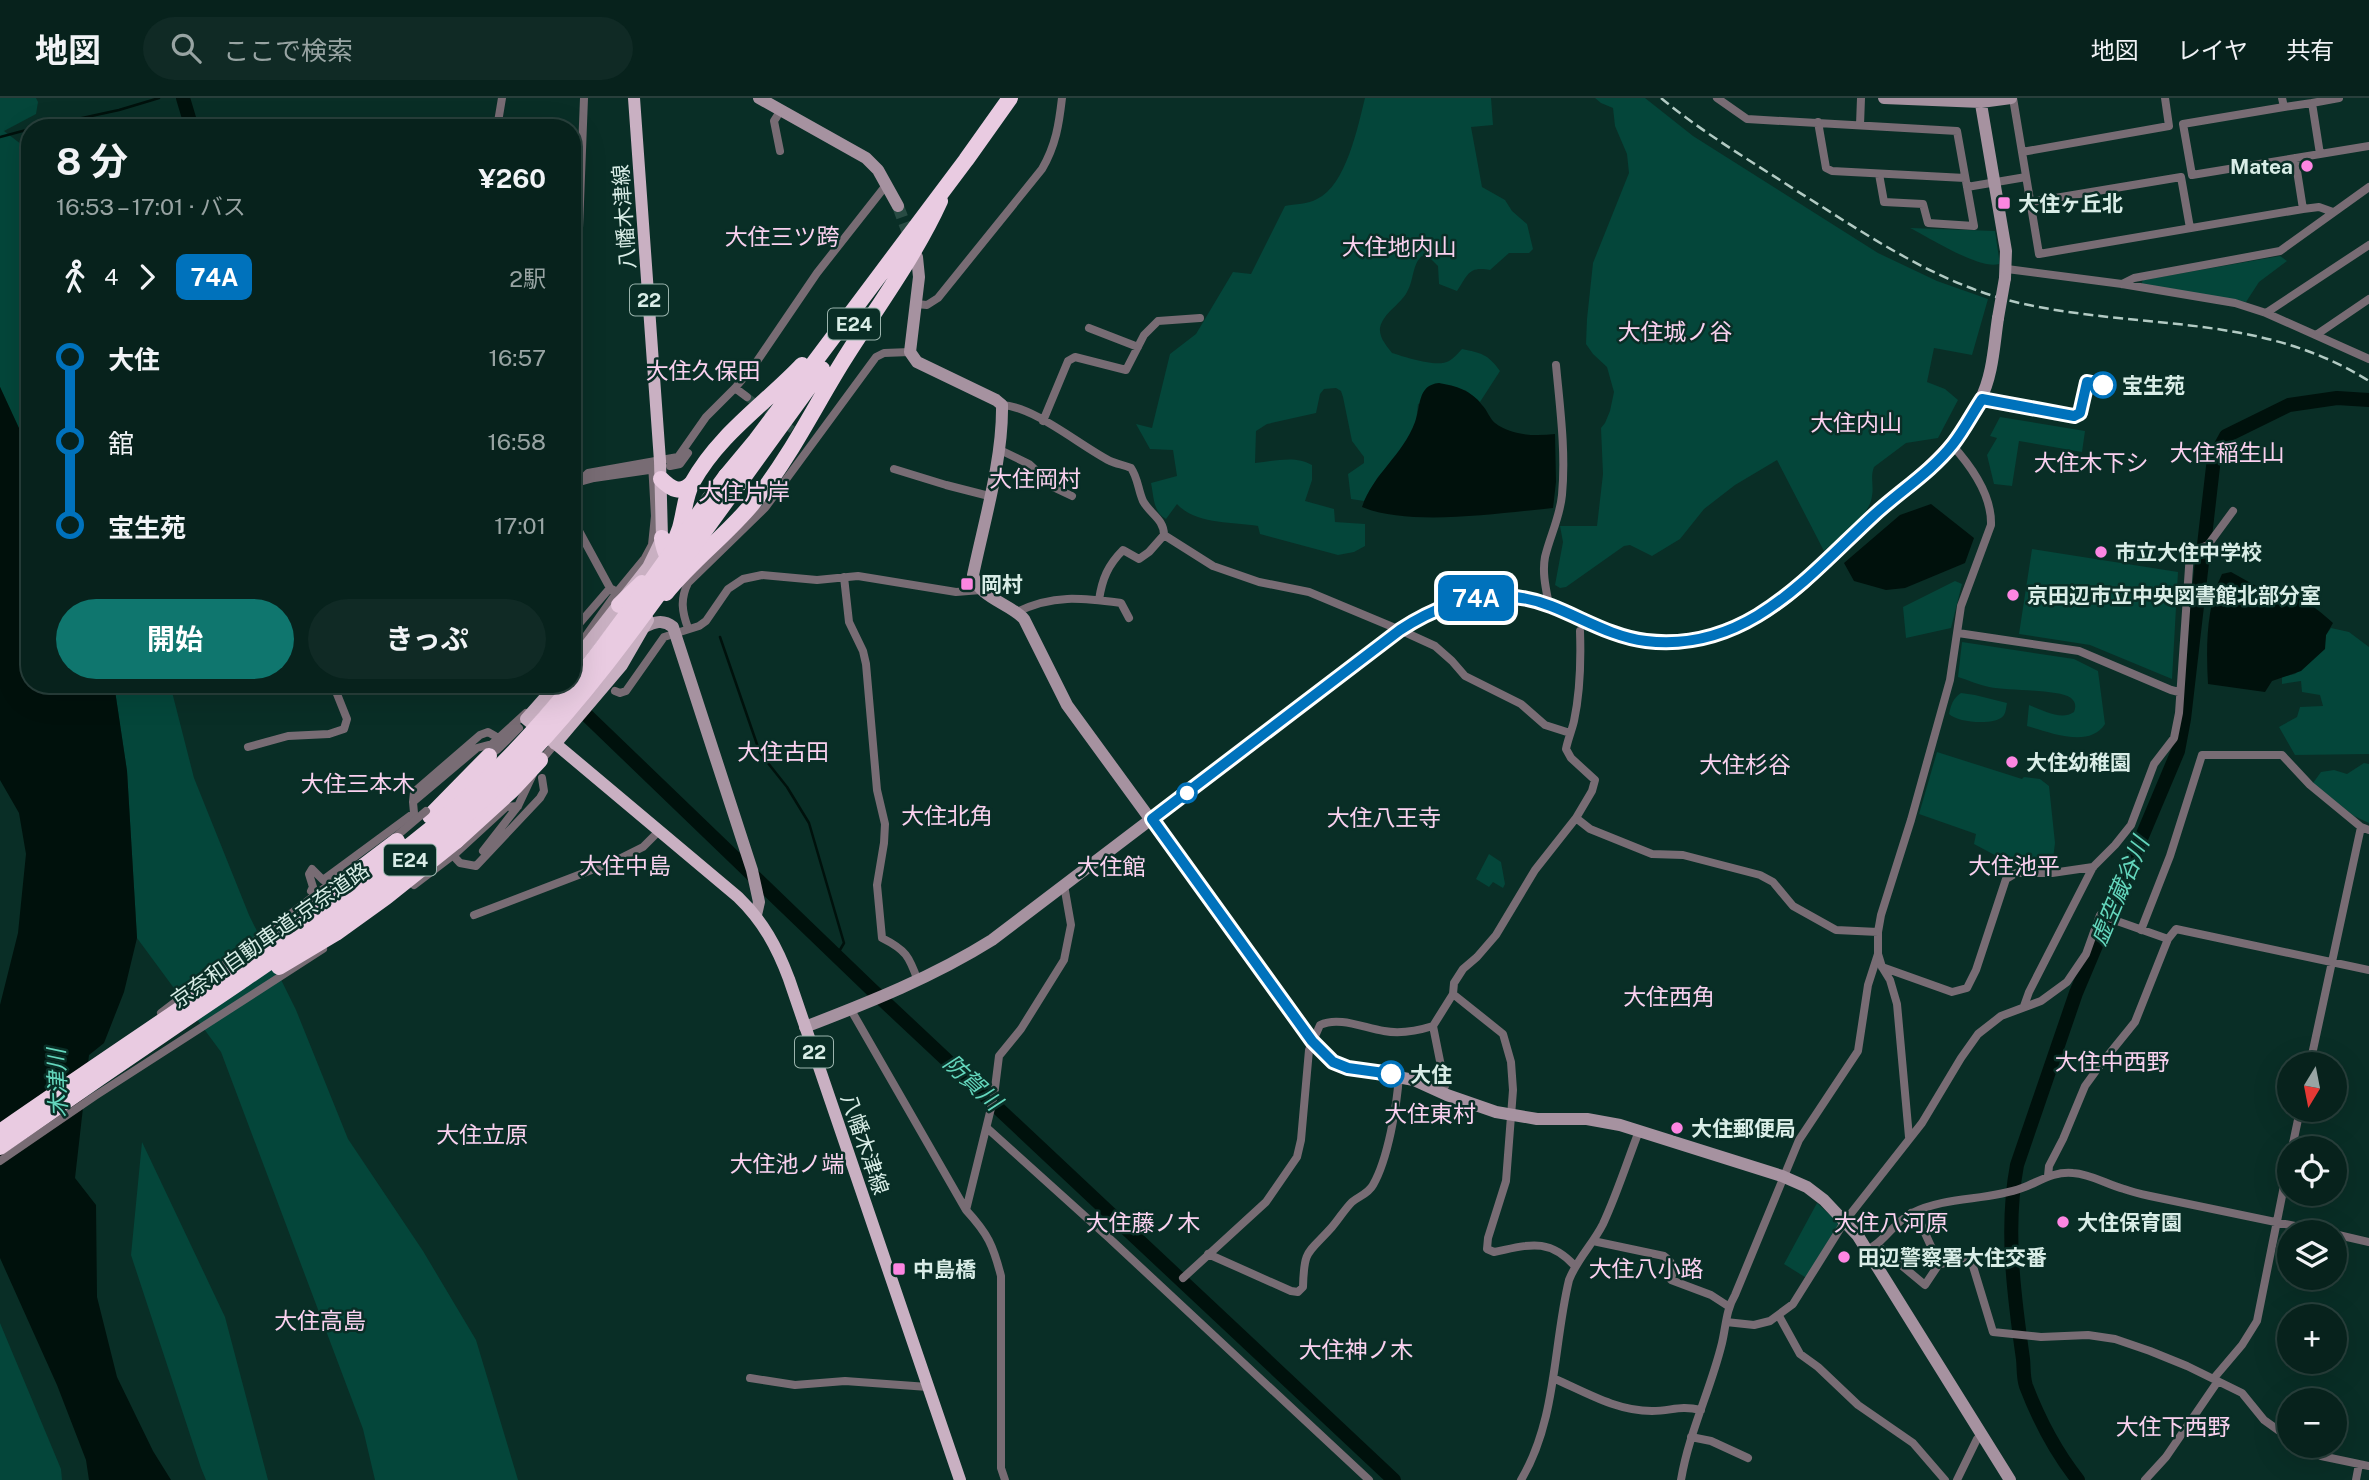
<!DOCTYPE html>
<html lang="ja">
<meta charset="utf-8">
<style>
body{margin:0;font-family:"Public Sans","Noto Sans JP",sans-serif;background:#102a25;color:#f1f3f6;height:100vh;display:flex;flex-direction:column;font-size:26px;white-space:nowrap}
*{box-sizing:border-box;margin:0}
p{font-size:23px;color:#98a4a3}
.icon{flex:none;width:38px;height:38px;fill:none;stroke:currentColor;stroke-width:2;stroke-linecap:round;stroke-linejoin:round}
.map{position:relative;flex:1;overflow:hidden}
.sheet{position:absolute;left:21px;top:21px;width:560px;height:574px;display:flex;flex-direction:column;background:#07221c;border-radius:28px;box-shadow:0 7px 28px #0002,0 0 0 2px #283f3b}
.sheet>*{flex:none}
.badge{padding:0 14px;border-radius:10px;font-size:24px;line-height:46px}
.needle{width:46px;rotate:190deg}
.fabs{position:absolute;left:2277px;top:954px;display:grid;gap:14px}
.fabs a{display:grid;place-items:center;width:70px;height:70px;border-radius:50%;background:#07221c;box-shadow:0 7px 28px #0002,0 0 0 2px #283f3b;font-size:35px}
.map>.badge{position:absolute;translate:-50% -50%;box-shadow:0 0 0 4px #fff}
.legs{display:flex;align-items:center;gap:10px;height:77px;padding:0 35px;font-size:23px}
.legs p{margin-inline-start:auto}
.headline{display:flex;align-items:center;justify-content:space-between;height:119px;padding:0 35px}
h1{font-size:38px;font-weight:700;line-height:52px}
.primary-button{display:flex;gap:14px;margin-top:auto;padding:14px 35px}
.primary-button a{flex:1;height:80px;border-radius:42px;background:#0f766e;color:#fff;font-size:28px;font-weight:700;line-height:80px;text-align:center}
.primary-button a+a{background:#102a25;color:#f1f3f6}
ul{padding:0 35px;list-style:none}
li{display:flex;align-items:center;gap:24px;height:84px;font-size:26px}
li i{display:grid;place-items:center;width:10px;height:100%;margin:0 9px;background:currentColor}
li i::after{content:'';width:18px;height:18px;margin:-9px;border:5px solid;border-radius:50%;background:#07221c}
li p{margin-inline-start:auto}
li:first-child i{background:linear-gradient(#0000 50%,currentColor 0)}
li:last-child i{background:linear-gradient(currentColor 50%,#0000 0)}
header{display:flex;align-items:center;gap:42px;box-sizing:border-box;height:98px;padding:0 35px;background:#07221c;border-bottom:2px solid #283f3b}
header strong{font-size:33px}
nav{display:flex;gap:38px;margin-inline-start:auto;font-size:24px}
.search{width:490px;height:63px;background:#102a25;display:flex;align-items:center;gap:18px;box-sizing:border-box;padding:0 24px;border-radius:38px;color:#98a4a3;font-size:26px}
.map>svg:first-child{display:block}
.green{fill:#04463a}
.water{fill:#00110c}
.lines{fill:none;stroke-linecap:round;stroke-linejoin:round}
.stream{stroke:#00110c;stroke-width:2.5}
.river{stroke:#00110c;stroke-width:14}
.street-tunnel{stroke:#284b43;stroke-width:8;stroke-dasharray:8 4;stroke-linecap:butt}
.secondary-tunnel{stroke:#284b43;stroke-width:12;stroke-dasharray:12 6;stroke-linecap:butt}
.street{stroke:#786c74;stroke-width:8}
.secondary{stroke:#a692a0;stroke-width:12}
.primary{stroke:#c9b0c2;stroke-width:12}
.highway{stroke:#e9cbe1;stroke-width:16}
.rail{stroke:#b2cac3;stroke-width:2.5;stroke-dasharray:10 5;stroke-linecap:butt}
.street-bridge{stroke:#786c74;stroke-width:8}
.secondary-bridge{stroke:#a692a0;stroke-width:12}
.highway-bridge{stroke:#e9cbe1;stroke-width:16}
.line-1-casing{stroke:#fff;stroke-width:16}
.line-1{stroke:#0072bc;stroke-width:10}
.poi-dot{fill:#fd86e2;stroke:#092e26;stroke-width:2.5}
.stop-1-dot{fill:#fff;stroke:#0072bc;stroke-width:3.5}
.labels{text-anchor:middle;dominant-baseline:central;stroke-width:5;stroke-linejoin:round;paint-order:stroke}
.shield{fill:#092e26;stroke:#9bb4ad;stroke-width:2}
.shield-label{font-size:19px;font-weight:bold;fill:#d9ede7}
.poi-label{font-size:21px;font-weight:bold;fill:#d9ede7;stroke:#092e26;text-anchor:start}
.street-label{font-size:21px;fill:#d9ede7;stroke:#092e26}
.stop-label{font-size:21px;font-weight:bold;fill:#d9ede7;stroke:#092e26;text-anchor:start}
.neighbourhood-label{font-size:23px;fill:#fad1ef;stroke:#092e26}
.water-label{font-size:23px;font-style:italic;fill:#64d7bd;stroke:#092e26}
</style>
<header>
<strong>地図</strong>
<div class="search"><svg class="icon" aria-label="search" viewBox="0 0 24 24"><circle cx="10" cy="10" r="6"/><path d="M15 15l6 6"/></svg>ここで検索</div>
<nav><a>地図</a><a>レイヤ</a><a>共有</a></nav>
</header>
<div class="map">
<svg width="2369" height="1382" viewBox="0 0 2369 1382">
<rect width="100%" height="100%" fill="#092e26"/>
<path class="green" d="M0,0H36L38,4L36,16L4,33L30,53V354L0,289Z
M1365,0H1491L1493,27L1471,29L1482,89L1505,102L1512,113L1527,126L1533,151L1529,155H1509L1490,172C1468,168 1468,177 1457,193L1439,186L1438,168L1429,159L1422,158C1412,166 1414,183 1407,194C1400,207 1383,215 1380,230C1379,240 1387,248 1392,255C1405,259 1437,270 1449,263C1454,260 1458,255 1462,251C1481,255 1488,256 1500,273L1480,304L1465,292L1418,306L1416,324L1403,351L1378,379L1364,403L1351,401L1348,376L1364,365V359L1352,343L1343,299L1341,293L1336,290L1324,291L1320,296L1316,315L1267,326L1256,333L1255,365C1274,363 1296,357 1312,367V382L1305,403L1334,411L1335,424L1365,426V448L1354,454L1338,457L1260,436L1258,428C1232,424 1195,426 1177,406L1166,421C1153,414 1154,399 1151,385L1177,378L1173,352L1150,351L1136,326L1152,330L1170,256L1196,236L1233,174L1251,176L1285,108C1295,106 1308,106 1317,101C1346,88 1358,28 1365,0Z
M1595,0H1645L1693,38L1878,155L1937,183L1988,201L1972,257L1934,250L1927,284L1945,291L1958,302L1938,340L1906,345L1874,369C1870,379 1874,388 1872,398C1870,418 1839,441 1824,453L1777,362L1735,387L1704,411L1680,441L1652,458L1630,447L1624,448L1566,489L1560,490L1555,487L1563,444L1560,428H1597L1603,376L1601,330L1605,325L1610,313L1614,294L1607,269L1593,256L1586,246L1587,221L1593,165L1629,75L1627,56L1615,28L1613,10L1601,5Z
M1910,130L1995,133L1999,160V166C1980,172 1928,139 1910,130Z
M2280,158L2287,163L2259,184L2246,204L2142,186V184L2143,182Z
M2000,319L2085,333L2082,354L2019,343L2012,388L1994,386L1987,357L1997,340L1990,338Z
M2032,451L2178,474L2172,581L2090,547L2019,536Z
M1955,483L1962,486L1951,530L1906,540L1903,509Z
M2331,530L2349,534L2369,549V656L2295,657L2279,629L2297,619L2300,609L2323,608L2320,597L2302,594L2301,583L2282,586V579L2295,576L2324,551L2326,537Z
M1962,544L2074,561L2098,573L2105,626C2089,651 2050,634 2027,628L2029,607C2043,612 2061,623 2074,614C2076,609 2076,604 2071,600C2058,591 2008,593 1989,589C1979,587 1968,582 1958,579Z
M114,586H170L194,680L249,817L296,912L348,1041L423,1153L476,1242L518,1382H375L363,1331L221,954L137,840L127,673Z
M1961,595L1975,597L2007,605C2006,609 2006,614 2004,617C1997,628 1958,625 1949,616C1951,607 1953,600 1961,595Z
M1937,654L2022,681L2024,679L2040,681L2049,688L2055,745L2053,761L2004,762L1974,746L1976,736L1919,716Z
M2364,665L2369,666V725L2354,718L2313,685L2321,674L2334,672L2347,676Z
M1489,756L1501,764L1505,786L1503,790L1493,784L1489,789L1476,781Z
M142,1044L225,1219L268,1382H206L201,1370L131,1157Z
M1817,1105L1842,1128L1808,1181L1784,1166Z
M0,1225L61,1371L62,1382H0Z"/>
<path class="water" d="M1439,285C1456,288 1471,292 1482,307C1487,312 1490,321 1495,325C1512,338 1535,338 1555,336L1556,384L1553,410C1500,415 1410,429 1362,409C1373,376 1403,357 1415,324C1421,309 1417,287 1439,285Z
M0,289L30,354V586H114L127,673L137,840L124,894L104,945L89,957L75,1080L96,1107L97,1199L117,1279L153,1353L171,1382H89L86,1362L57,1287L0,1160V907L18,835L26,756L19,715L0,682Z
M1931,406L1974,440L1965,465L1905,490L1886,492L1854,483L1844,465L1900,417Z
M2231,474L2256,488L2266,490L2272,505L2298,499C2309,504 2324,517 2333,525L2326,537L2325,551L2301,573L2272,583L2265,594L2208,586C2206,550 2206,509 2222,476Z"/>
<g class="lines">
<path class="stream" d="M36,30L119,12L159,0
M0,39L30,31
M720,539L760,655L787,689L809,725L844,845L837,857"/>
<path class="river" d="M183,0L192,30
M575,606L871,891L1394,1382
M2078,1382C2055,1353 2039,1322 2026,1288C2023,1279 2024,1270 2023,1261C2014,1198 2005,1130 2017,1067L2076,895L2178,653L2184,621L2214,360L2226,338L2289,307L2337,300L2369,302"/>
<path class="street-tunnel" d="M747,299L801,338"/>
<path class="secondary-tunnel" d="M898,108L911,143"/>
<path class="street" d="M1717,0L1747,21L1957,33L1974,128L1928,125L1923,106L1884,104L1879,76
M2013,0L2039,156L2303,111L2319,109L2333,114
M2282,0L2284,9L2312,5L2320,56
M2312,5L2339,0
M2284,9L2183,26L2192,77L2369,48
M1818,24L1826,70L1832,73L1965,80
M1860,27L1861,0
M497,30L502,0
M780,53L774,23L781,12
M2022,54L2169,28L2165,0
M2295,60L2303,111
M1967,89L2026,79
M2031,104L2181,79L2190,130
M572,156L579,130L584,0
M2007,171L2122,186L2235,205L2266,215L2369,261
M2122,186L2134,180L2280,153L2369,89
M916,206L927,207L938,200L1042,71C1056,47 1059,26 1062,0
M2266,215L2369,147
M1089,230L1138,249
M2316,237L2369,201
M735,290L747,299
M1002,307C1035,309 1079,347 1110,363C1117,366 1124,367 1131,370C1138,380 1138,392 1143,403C1150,416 1164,421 1164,437L1149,454L1139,461L1123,452C1108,467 1102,481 1099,502
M1043,323L1068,263L1075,259L1126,272L1144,237L1158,223L1200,220
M998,351L1029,366L1055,390L1072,398
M670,368L680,366L688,355
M894,371L946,387L989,398
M579,384L588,375L678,359L706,319L735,290L753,269L817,175L887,86
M572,386L594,380L649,372
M572,408L579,433L610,490L617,494
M1164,437L1213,468L1259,484L1309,494L1400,532L1435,548L1452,563L1465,578L1521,606L1545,627L1570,635
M572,478L576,430
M844,479L849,524L863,553L866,566L877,692L885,726L884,745L877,787L882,840C906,852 909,858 918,883
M1549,507C1546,491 1542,475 1545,459C1550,438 1560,419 1562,397C1566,354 1560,310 1556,267
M1017,514C1053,496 1082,500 1121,505L1129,520
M688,530C682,514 680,501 688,485L765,410L876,259L884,255L910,254
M572,534L610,490
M1958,535L2079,553L2171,592L2179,594
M573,556L617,494L645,460L652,447L655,418L652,365
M615,593L620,595L626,593L664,539L699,528L706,523L728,491L743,481L762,477L817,482L858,478L956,494L981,492
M248,649L288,638L329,636L344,631L347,621L333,586
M487,659L498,651L519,630
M539,665L555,646
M413,704L414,694L480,637L488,634L495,638
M1576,720L1590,731L1652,756L1683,757L1760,777L1773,784L1793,808L1836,832L1878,834
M449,753L460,765L476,768L540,700L544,693L542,680
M483,753L518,708L533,676
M456,755L506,709L518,708
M311,793L313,789L309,776L312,771L323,782L414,715L413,704L477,650L492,646L526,615
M474,817L615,763L643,749L659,733
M2141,832L2170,758L2202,657H2282L2310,687L2361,729L2369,732
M1882,869L1952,894L1967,890L1976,872L2006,781L2016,775H2052L2093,769
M1453,896L1503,936L1511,964L1513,992L1506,1083L1488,1140L1487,1151L1494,1154C1529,1147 1548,1139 1575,1168
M2024,908L2029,894L2093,769L2115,747L2131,727L2154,666L2174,640L2179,615L2190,455L2208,447L2233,413
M851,912L966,1112
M1433,928L1445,988L1442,995
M2310,966L2361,729
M987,1030L1108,1139L1369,1382
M1909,1039L1897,906L1890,882L1882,869L1878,856V834L1881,817L1911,722L1950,582L1961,508L1991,427C1992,397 1972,369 1952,347
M2292,1050L2300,1012
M2048,1078L2049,1068L2063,1041L2085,988L2101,966L2135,924L2168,841L2176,831L2369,872
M1911,1115L1920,1124L1939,1166L1961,1164L1972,1165L1993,1234L2041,1239L2088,1237L2115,1241L2150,1253L2187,1268L2242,1295L2264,1322L2289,1340
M2334,1136L2369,1144
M1593,1143L1664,1158C1674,1165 1674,1170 1671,1182L1711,1197L1728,1208
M1877,1147L1925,1187L1939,1166
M1867,1152C1885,1144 1894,1124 1912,1115C1946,1098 1987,1103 2022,1090C2039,1084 2053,1073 2073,1075C2091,1076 2106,1086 2124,1091C2132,1094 2141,1096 2150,1098L2324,1134
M1208,1156L1291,1193L1298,1194L1303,1189C1304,1150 1308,1156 1332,1129C1339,1121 1344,1112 1352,1104C1359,1098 1368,1096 1373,1087C1388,1061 1397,1008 1399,977
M1183,1180L1266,1104L1297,1059L1301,1042L1309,952L1320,927C1339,918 1364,930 1384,933C1400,936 1417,933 1433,928L1453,896L1454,885L1463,871L1477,859L1496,837L1535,772L1576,720L1592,693L1595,682L1571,660L1566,651C1568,641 1572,632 1574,623C1580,595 1581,562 1580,533
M1779,1218L1800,1256L1818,1269L1858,1307L1913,1345L1945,1382
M1726,1224L1754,1227L1770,1223L1793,1206L1845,1123L1922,1025L1961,960L1978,936L2001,918L2041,903L2067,884L2086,856L2100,817L2168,841
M750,1280L795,1287L845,1283L928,1289
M1553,1280C1585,1294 1616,1313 1652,1313C1672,1313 1679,1307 1701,1312
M2214,1280L2242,1247L2257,1223L2289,1063
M1691,1339L1711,1343L1748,1360
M2301,1348L2321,1358L2369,1368
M1005,1382L1001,1370V1178C993,1147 988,1136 966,1112L994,998L999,958L1021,931L1064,862L1071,827L1064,787
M1521,1382C1557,1322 1553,1248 1569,1182C1577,1161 1593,1146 1603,1126C1617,1096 1627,1064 1639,1033
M1681,1382C1689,1334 1711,1291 1722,1245C1726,1228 1726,1212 1735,1197L1799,1042L1858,953L1868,887L1878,856
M1957,1382L1977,1341L1982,1336
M2145,1382L2166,1359L2218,1283
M2356,1382L2359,1366"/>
<path class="secondary" d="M759,0L866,60L878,72L898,108
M1884,0L1981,4L2011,0
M1980,0L2006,153L2005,180
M917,159L919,179L910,254L917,264L996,302L1002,307C1003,361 984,424 973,477C979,500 1009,505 1024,521L1067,607L1312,943L1333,964L1348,970L1414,982L1447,997L1496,1014L1537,1021H1587L1620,1027L1782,1078L1807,1089L1824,1102L1858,1138L2010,1382
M642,530C653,525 662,520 673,529L752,772L759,804L756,817
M805,929C870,904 933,879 992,842L1400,532C1446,502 1498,487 1551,508C1589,523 1624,544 1666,543C1699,543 1728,534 1757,519C1796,499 1837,453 1869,422C1910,383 1955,354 1980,302C1993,278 1994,246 1998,220"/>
<path class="primary" d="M572,566L648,469L662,440L660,363L634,0
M557,586L526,621L738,799C763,823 777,849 789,881L960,1382
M555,646L622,567L648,522"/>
<path class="highway" d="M726,378L756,342L966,62L1010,0
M661,381C671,391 681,397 692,385
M738,387L822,271
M662,440C664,452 666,461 678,466
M673,445C685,428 682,404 692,385C719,336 765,306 802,267
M666,495C694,460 731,434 758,399C791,357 815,308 843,263C876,210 914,160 940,103
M619,507L642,485
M430,718L489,658
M456,743L512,692L540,662"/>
<path class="rail" d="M1661,0C1703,35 1751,63 1797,93C1869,138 1940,188 2024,206C2143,232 2261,215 2369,283"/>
<path class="street-bridge" d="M393,741L426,713
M414,787L456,755
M161,915L331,785
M0,1063L95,998L323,851"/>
<path class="secondary-bridge" d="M1998,220L2005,180"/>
<path class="highway-bridge" d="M331,793L397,743
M279,869L336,835L386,799L456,743
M0,1034C98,966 198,900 296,831C369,779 444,727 506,662C590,577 656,474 726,378
M0,1049C80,993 160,938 240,884C336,819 434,753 516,670C600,585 667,483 738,387"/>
</g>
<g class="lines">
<g class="line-1-casing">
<path id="line-1" d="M1391,976L1348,970L1333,964L1312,943L1152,721L1400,532C1446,502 1498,487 1551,508C1582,520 1612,539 1646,543C1747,555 1808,478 1874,417C1900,393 1931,374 1953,346C1964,332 1972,316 1982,301L2074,318L2080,315L2087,284L2103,287"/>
</g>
<use href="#line-1" class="line-1"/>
</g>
<g class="poi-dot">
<circle cx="2307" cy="68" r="7"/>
<rect x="1997" y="98" width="14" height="14" rx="3.5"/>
<circle cx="2101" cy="454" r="7"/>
<rect x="960" y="479" width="14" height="14" rx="3.5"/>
<circle cx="2013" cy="497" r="7"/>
<circle cx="2012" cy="664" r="7"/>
<circle cx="1677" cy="1030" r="7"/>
<circle cx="2063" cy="1124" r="7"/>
<circle cx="1844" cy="1159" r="7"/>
<rect x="892" y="1164" width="14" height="14" rx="3.5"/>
</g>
<g class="stop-1-dot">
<circle cx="2103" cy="287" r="12"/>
<circle cx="1187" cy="695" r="9"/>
<circle cx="1391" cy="976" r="12"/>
</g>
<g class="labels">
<g class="shield">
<rect x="630" y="186.5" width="38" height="31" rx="5"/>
<rect x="828" y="210.5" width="52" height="31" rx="5"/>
<rect x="384" y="746.5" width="52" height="31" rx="5"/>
<rect x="795" y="938.5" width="38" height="31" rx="5"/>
</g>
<g class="shield-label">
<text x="649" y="202">22</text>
<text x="854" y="226">E24</text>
<text x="410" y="762">E24</text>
<text x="814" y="954">22</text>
</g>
<g class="poi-label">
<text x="2293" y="68" text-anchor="end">Matea</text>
<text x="2018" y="105">大住ヶ丘北</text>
<text x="2115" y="454">市立大住中学校</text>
<text x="981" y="486">岡村</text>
<text x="2027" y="497">京田辺市立中央図書館北部分室</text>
<text x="2026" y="664">大住幼稚園</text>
<text x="1691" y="1030">大住郵便局</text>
<text x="2077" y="1124">大住保育園</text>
<text x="1858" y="1159">田辺警察署大住交番</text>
<text x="913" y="1171">中島橋</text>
</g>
<g class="street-label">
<text transform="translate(624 119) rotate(-94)">八幡木津線</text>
<text transform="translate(270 837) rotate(-35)">京奈和自動車道;京奈道路</text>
<text transform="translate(865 1046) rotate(71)">八幡木津線</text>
</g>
<g class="stop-label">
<text x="2122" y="287">宝生苑</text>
<text x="1410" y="976">大住</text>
</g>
<g class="neighbourhood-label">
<text x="782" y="138">大住三ツ跨</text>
<text x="1399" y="148">大住地内山</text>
<text x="1675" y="233">大住城ノ谷</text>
<text x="703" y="272">大住久保田</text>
<text x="1856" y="324">大住内山</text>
<text x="2227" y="354">大住稲生山</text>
<text x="2091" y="364">大住木下シ</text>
<text x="1035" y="380">大住岡村</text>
<text x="744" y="393">大住片岸</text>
<text x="783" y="653">大住古田</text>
<text x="1745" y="666">大住杉谷</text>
<text x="358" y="685">大住三本木</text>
<text x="947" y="717">大住北角</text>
<text x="1384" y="719">大住八王寺</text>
<text x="625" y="767">大住中島</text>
<text x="2014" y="767">大住池平</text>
<text x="1111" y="768">大住館</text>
<text x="1669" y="898">大住西角</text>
<text x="2112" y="963">大住中西野</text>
<text x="1430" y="1015">大住東村</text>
<text x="482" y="1036">大住立原</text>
<text x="787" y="1065">大住池ノ端</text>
<text x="1143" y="1124">大住藤ノ木</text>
<text x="1891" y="1124">大住八河原</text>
<text x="1646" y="1170">大住八小路</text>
<text x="320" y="1222">大住高島</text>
<text x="1356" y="1251">大住神ノ木</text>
<text x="2173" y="1328">大住下西野</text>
</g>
<g class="water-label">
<text transform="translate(2119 793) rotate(-67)">虚空蔵谷川</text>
<text transform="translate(973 984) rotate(43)">防賀川</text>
<text transform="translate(57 985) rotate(-92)">木津川</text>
</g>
</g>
</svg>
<div class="fabs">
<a><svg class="needle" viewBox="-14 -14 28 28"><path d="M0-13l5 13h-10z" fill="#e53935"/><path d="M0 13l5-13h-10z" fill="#98a4a3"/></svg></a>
<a><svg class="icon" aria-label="locate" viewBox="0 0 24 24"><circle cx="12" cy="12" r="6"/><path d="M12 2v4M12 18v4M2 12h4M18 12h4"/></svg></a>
<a><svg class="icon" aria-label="layers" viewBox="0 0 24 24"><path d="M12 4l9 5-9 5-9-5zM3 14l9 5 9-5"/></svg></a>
<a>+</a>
<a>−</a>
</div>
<b class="badge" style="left:1476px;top:500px;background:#0072bc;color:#fff">74A</b>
<section class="sheet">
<div class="headline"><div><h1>8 分</h1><p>16:53 – 17:01 · バス</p></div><b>¥260</b></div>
<div class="legs"><svg class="icon" aria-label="walk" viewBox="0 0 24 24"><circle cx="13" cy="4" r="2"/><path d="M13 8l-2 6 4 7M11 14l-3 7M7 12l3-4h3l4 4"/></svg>4<svg class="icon" aria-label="forward" viewBox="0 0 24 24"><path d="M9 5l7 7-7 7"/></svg><b class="badge" style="background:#0072bc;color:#fff">74A</b><p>2駅</p></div>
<ul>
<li><i style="color:#0072bc"></i><b>大住</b><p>16:57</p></li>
<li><i style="color:#0072bc"></i><span>舘</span><p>16:58</p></li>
<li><i style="color:#0072bc"></i><b>宝生苑</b><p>17:01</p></li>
</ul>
<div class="primary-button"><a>開始</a><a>きっぷ</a></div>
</section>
</div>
